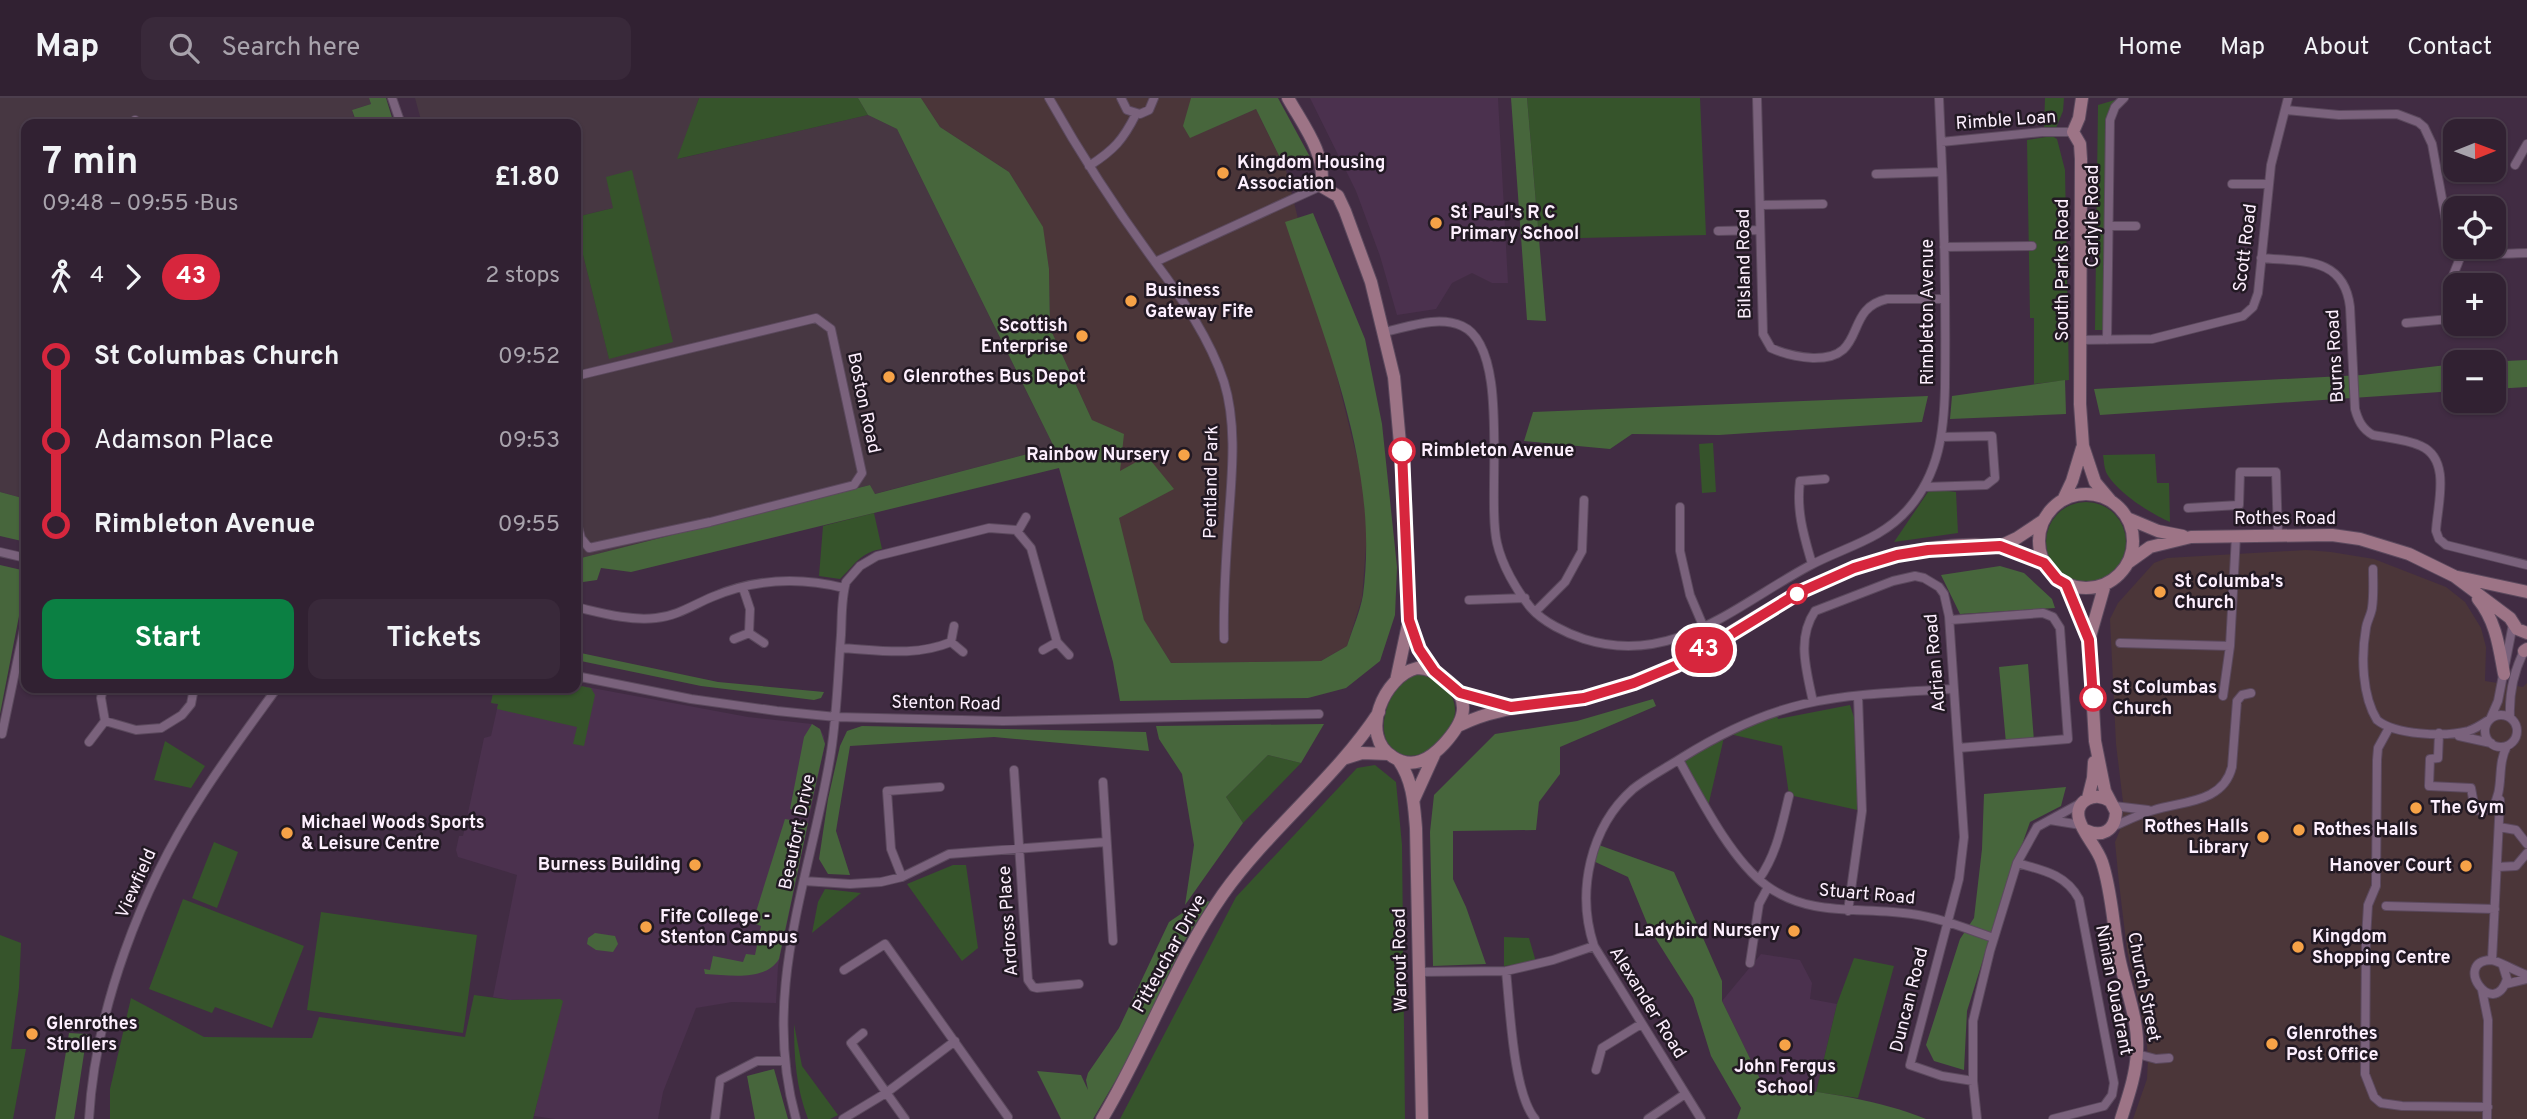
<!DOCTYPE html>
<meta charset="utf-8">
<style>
body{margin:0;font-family:Overpass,sans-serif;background:#39293a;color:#f1f3f6;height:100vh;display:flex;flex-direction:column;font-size:26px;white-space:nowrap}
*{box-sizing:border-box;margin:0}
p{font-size:23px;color:#a8a3ac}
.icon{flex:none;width:38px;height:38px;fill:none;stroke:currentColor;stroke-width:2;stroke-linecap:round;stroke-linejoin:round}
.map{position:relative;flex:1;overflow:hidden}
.details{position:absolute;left:21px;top:21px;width:560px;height:574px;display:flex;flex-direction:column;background:#312132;border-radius:14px;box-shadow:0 2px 5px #0004,0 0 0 2px #4c3e4d}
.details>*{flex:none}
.badge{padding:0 14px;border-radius:23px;font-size:24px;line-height:46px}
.needle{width:46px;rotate:89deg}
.tools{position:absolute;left:2443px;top:21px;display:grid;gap:14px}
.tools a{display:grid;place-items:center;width:63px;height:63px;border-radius:14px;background:#312132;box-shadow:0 2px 5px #0004,0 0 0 2px #4c3e4d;font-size:35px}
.map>.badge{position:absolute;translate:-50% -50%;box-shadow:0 0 0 4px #fff}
.legs{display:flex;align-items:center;gap:10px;height:77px;padding:0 21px;font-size:23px}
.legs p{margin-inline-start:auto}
.overview{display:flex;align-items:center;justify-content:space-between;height:119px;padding:0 21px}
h1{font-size:38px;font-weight:700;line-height:52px}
.cta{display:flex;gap:14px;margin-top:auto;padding:14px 21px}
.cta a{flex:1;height:80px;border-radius:14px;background:#0b8043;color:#fff;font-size:28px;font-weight:700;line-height:80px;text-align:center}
.cta a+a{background:#39293a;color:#f1f3f6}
ul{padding:0 21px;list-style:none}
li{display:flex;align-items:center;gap:24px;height:84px;font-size:26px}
li i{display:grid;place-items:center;width:10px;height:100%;margin:0 9px;background:currentColor}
li i::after{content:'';width:18px;height:18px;margin:-9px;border:5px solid;border-radius:50%;background:#312132}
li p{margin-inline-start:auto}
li:first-child i{background:linear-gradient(#0000 50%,currentColor 0)}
li:last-child i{background:linear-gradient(currentColor 50%,#0000 0)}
header{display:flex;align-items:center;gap:42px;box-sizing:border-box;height:98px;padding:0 35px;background:#312132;border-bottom:2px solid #4c3e4d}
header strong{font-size:33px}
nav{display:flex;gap:38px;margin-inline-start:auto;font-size:24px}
.search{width:490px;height:63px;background:#39293a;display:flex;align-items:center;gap:18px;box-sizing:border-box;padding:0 24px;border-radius:14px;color:#a8a3ac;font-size:26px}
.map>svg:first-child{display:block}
.commercial{fill:#4b3639}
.industrial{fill:#473742}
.built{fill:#4b314e}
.green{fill:#36542b}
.forest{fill:#47663c}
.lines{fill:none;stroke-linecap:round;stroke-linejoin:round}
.street-casing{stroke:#5b495d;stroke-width:10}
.secondary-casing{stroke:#5b495d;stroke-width:14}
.street{stroke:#7a627c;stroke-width:8}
.secondary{stroke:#9d7486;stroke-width:12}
.line-1-casing{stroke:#fff;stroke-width:16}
.line-1{stroke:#d7263d;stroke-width:10}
.poi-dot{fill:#f6a247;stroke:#221923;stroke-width:2.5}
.stop-1-dot{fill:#fff;stroke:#d7263d;stroke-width:3.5}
.labels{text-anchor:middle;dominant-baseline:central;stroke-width:5;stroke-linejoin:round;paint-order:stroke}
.street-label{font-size:18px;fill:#fdeffe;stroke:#221923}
.poi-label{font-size:18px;font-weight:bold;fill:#fdeffe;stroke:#221923;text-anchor:start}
.stop-label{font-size:18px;font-weight:bold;fill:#fdeffe;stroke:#221923;text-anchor:start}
</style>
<header>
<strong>Map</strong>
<div class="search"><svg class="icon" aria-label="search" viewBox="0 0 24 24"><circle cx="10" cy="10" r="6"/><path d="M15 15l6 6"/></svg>Search here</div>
<nav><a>Home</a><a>Map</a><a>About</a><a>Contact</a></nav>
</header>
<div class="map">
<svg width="2527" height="1021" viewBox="0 0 2527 1021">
<rect width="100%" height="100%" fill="#412c43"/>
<path class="commercial" d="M921,0H1193L1191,39L1256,11L1286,72L1362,380L1367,435L1362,500L1347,548L1321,563L1171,565L1144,523L1092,322L1050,230L1049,171L1042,128L1009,74L940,29Z
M2306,452L2331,454L2374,461L2446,489L2465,504L2481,530L2486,549L2485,583L2523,589L2527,585V1021H2133L2147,981L2148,960L2146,937L2127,852L2119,785L2115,744L2120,732L2123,704L2116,646L2110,521L2118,505L2154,465L2167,460Z"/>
<path class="industrial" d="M0,0H369L371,6L352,12L356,26H26V401L0,394Z
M415,0H699L678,61L868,17L897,31L1054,349L874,396L870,387L581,460L576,441V129L609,260L613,110L576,119V26H448L446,20L422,26Z"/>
<path class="built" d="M1310,0H1498L1508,185H1492L1472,175L1452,185L1436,211L1397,217L1380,158L1356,93Z
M576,587L748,619L812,626L820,631L824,638L825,646L778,868L776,905L732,904L696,910L663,994L658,1021H555L534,1018L560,901L510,902L493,899L517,777L458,759L456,752L459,738H463L484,640L491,638L497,611L498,606L491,605L494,590H576Z
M1761,856L1800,862L1812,885L1810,901L1837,906L1816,994L1763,987L1722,903Z"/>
<path class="green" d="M699,0H858L868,17L677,61Z
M1527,0H1700L1706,137L1539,141Z
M2045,0H2064L2063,13L2056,30H2044Z
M2115,2L2107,20L2104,232H2095L2098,7Z
M2052,38L2057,41L2065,72L2069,282L2034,286V220H2030L2027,42Z
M632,72L673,244L609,261L576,129V119L613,110L606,79Z
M1713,345L1716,394L1702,395L1699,346Z
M2155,356L2157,385H2169L2170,424C2151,416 2115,393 2106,374C2104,369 2104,363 2103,357Z
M1930,391L1956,394L1958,435L1894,444Z
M2046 444a40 40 0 1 1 80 0a40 40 0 1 1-80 0Z
M874,415L882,451C860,454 854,468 840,481L819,478L823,428Z
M1417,576C1430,577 1436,581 1445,590C1479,622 1418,681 1390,648C1375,631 1390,591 1407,580C1410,578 1414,577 1417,576Z
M576,587L591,590L595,597L584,648L573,646L577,629L497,611L498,606L491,605L494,590H576Z
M1850,607L1859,635L1862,713L1789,697L1782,648L1725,635L1707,713L1679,662L1725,635L1776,615L1778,621Z
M165,643L205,668L191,690L154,682Z
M1268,657L1301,665L1243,725L1226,699Z
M1375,667L1396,684L1402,747L1405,1021H1120L1236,799L1357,670Z
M214,744L238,754L217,810L192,800Z
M953,767H966L978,850L962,863L907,786Z
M825,791L861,795L812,835L818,804Z
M183,801L304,848L272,930L215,909L212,915L149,891Z
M321,814L477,837L463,935L307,912Z
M0,837L21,845L19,890L11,951H26L13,1021H0Z
M1504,839L1529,840L1536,864L1504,868Z
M1854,860L1894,868L1858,1000L1816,994L1837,906Z
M474,897L510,902L560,901L563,903L533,1021H110V991L131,900L204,939L312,940L319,919L465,939Z
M794,926L802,968L838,1017L830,1021H808C796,990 794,959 794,926Z"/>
<path class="forest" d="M369,0H386L394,26H357L352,12L371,6Z
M858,0H921L940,29L1009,74L1043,129L1049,171L1050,230L1092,322L1124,336L1120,373L1147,358L1174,391L1119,420L1144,522L1171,565L1321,563L1347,548C1352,532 1360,514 1363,497C1380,369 1325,244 1285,124L1313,115L1365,241L1382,326L1397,469L1395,517L1380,563L1346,590L1308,600L1120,603L1113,564L1059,370L631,474L601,470L597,482L576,485V462L581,460L870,387L875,396L1054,349L897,31L868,17Z
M1191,0H1278L1310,59L1286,72L1256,11L1190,40L1183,28Z
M1511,0H1527L1546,223L1527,222Z
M2527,262V289L2494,291V264H2483Z
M2455,266V293L2100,317L2094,291L2362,277Z
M2065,282L2066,316L1950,321L1952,298Z
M1928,298L1922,324L1719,337L1632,336L1610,351L1524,343L1533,314Z
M0,394L26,401V444L0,438Z
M0,467L26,473V482L0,616Z
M2000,468L2024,475L2052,501L2055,510L1960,516L1941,477Z
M576,554L718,584L824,594L821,600L814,602L701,588L576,562Z
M2028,566L2034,643L2006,645L1999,569Z
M1653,601L1656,608L1560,649V676L1539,704L1536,732L1453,733V781L1466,809L1486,866L1433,868L1430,734L1434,697L1495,636L1577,623Z
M812,626L820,631L825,646L809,716L790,711L804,639Z
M1324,626L1301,665L1268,657L1226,699L1243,725L1185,807L1194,747L1182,676L1159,641L1156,628Z
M862,628L1146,634L1149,653L994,639L850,648L836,733L850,777L828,776L819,761L828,701L840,648L847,633Z
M2066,689L2061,708L2030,724L1994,826L1967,913L1964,972L1934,963L1926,947L1960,841L1974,820L1982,751L1984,696Z
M785,721L808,725L779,861C765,884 729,877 705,876L704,871L710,872L713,858L743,864L746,856L755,857L761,828L753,825L755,817Z
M1596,746L1674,774L1722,883V903L1763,987C1819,994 1873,1000 1926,1021H1737L1741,1010L1711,958L1693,900L1649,830L1628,779L1591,762Z
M1210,803L1184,844L1127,963L1093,1021H1061L1037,973L1081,977L1088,992L1086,982L1088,975L1119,930L1169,824L1194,807Z
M595,835L615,838L618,846L613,854L596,852L587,846L588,840Z
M69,935L87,936L74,1021H55Z
M774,971L788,1021H755L747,978Z"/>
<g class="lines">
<g class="street-casing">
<path id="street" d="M392,0L401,26
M1049,0C1081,57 1116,111 1155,164L1321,88
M1121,0L1127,12L1140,16L1149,12L1154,0
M1757,0L1763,236L1771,250C1784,256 1798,259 1813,260C1869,261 1842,211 1887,201H1944
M2285,12L2339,17L2397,16L2418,24L2424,29L2432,46L2447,128L2455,141
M135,22L136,26
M1941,44L2042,34H2073
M2515,67L2527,46
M1089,68C1114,52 1123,42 1136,16
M1876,76L1942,74
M2232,86H2269
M1760,107L1823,106
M2110,128H2136
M1718,133L1760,132
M1944,149L2032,148
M2463,149C2481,159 2506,155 2527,155
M2261,160C2302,164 2344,158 2350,209L2355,311C2358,322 2362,331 2373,337C2388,340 2407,341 2421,348C2452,362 2437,408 2436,433L2439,441L2446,447L2527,467
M1155,164C1182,200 1210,241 1224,284C1237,326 1232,375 1229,417C1226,458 1223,500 1224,541
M2406,225L2450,221V185L2464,150
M1384,234C1408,229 1438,217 1462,228C1512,250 1486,397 1497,445C1502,467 1516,492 1531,510C1543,524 1566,535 1584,541C1673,569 1736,507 1809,468C1844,449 1882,442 1909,410C1939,375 1944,334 1945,289C1946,193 1944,96 1939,0
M2079,242L2152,241L2243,218L2253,209L2258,195L2271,67L2288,0
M2107,242L2110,22L2115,9L2124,0
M576,278L816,220L831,231L862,375L854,387L710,424L589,450L581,440L576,422
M1925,389L1986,387L1995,380L1992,338L1941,339
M1680,409V453L1690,497L1704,530
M2188,410L2239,407L2240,374H2276L2278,437
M1018,433L1026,419
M0,454L26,460
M1812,466C1804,438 1796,413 1800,383L1825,381
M2373,471C2373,484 2374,497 2372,510C2371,517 2367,523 2366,530C2361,558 2362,598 2377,622C2395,637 2445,639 2468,633C2475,631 2481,627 2487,623
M743,490L750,511L749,535
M1469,502L1525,500
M576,509C602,515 629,523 656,520C677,518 693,507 712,499C754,481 800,479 844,490
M1535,514L1565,484L1582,453L1584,402
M1950,522L2043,515L2053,519L2060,530L2068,641L1958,650
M749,535L764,545
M734,541L749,535
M951,544L954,528
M2120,545L2230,548L2236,438
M840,550C878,552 915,559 951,544L963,554
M1043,552L1057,544
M576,578L691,601L777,613L836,619L1003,623L1319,616
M103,590L101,600L105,623L136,632L161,630L182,617L191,606L194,590
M2223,598L2230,548
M1813,604C1807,574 1796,541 1815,513L1893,483L1915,478L1924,480L1939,489L1944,496L1949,518L1964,739L1959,781L1910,967L1942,978L1973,983
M2485 633a16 16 0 1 1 32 0a16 16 0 1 1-32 0Z
M2491,619L2498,603L2513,526
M2510,619C2509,595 2514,572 2525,551
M2389,630L2378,650L2377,662L2376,788L2368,807L2366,841L2365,976L2374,999L2381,1005L2402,1008L2488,1009
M2439,635L2438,660L2430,661L2429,688L2471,690L2475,712L2483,713L2492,710C2505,691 2496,668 2507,648
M2,636L24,531L26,532
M2459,638L2491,645
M89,644L105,623
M1679,662C1700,700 1732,763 1767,788C1811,820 1863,808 1912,816C1941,820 1967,831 1994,840
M1014,672L1028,882L1033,889L1037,890L1079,886
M1103,684L1113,843
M2114,708L2148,712
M2050,722L2081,727
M2112,729C2126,723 2140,716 2154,712C2183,703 2223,705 2232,669L2237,603L2242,597L2251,595
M2499,729L2516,732L2527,746
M2017,765C2042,772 2066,776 2079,801L2114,985L2112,997L2104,1008L2053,1021
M2497,769L2516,768L2527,755
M902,779L891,751L887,693L940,689
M1759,781C1777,756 1782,726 1789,698
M804,783L850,786L881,784L902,779L949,756L1106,744
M2386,808L2495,811
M1848,813L1862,713L1858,598
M2492,862L2500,702
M1750,865L1759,806L1768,789
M2503,868L2507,881C2493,923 2452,863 2491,862C2497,862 2517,874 2527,877
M844,872L885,846L1008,1019
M1506,873C1510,910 1513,994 1535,1021
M1419,874L1506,873L1553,862L1594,848
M2506,886L2527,881
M2482,892L2488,922L2487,1021
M863,935L851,945L905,1021
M2137,956L2156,961L2169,960
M1596,972L1602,950L1641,926
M89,1021C95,912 141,791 200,700C224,662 251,626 277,590
M715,1021L720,982L757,963H785
M796,1021C760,893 811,779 831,654C837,615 838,576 841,537C842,520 841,501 846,484L860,468L877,458L989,430L1016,432L1031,450L1057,544L1069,557
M843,1021L886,995L955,943
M1648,1021L1685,996
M1701,1021L1594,848C1576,794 1590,729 1633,691C1648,679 1666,670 1683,659C1720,636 1761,616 1804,606C1853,595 1903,594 1952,591
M1977,1021L1973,983V923L1990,853L2017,765L2037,729L2081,705"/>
</g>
<g class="secondary-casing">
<path id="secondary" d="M1288,0C1303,27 1327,57 1321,88L1338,98L1345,113L1371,184L1394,279L1406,412L1409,522L1396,583
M2082,0L2079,20L2073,34L2080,46L2081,61L2080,306L2083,348L2095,384L2111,403
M2039 443a47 47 0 1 1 94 0a47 47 0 1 1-94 0Z
M2063,402L2072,383L2082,350
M2127,420L2158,433L2183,438
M2000,448L2017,440L2044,422
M2129,464L2150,449L2191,439L2332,437L2360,441L2409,456L2454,478L2510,520L2517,531L2527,535
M2458,479L2527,494
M2066,486L2089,542L2095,643L2105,693L2116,714C2115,733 2102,740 2085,732
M2478,501C2496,523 2499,549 2504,576
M1409,523L1419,551L1434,573
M2089,542L2105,486
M2524,553L2527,551
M1417,570C1429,570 1438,575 1447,582C1473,603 1464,624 1444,646C1430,661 1413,672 1393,659C1358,638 1384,578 1417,570Z
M1460,595L1508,608
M1460,627C1503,606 1539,610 1584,600C1601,596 1619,590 1635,584C1684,566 1717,542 1761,516C1830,475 1917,440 1999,448C2014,450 2030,459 2044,465
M1346,660L1362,655L1388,656
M1399,663C1413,683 1414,707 1416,730L1422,1021
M2088,700L2093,680L2094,664
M1414,701L1434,657
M2110,703C2096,693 2074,702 2079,721C2083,736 2097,749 2102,764C2112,794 2113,828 2119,859C2125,889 2139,922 2137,953C2136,977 2128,999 2121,1021
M1102,1021C1146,948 1174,866 1223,796C1270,730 1335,681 1379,614"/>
</g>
<use href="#street" class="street"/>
<use href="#secondary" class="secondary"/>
</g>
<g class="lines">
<g class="line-1-casing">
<path id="line-1" d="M1402,353L1409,522L1419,551L1434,573L1460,595L1511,609L1584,600L1634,585L1677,567L1707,551L1800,494L1854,470L1897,457L1928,452L2000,448L2044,465L2057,481L2066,486L2089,542L2093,600"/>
</g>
<use href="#line-1" class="line-1"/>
</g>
<g class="poi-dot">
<circle cx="1223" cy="75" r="7"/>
<circle cx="1436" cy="125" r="7"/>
<circle cx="1131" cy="203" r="7"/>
<circle cx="1082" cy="238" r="7"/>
<circle cx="889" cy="279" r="7"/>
<circle cx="1184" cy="357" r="7"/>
<circle cx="2160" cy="494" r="7"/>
<circle cx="2416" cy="710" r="7"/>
<circle cx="2299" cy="732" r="7"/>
<circle cx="287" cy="735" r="7"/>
<circle cx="2263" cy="739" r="7"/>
<circle cx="695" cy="767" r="7"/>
<circle cx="2466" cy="768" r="7"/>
<circle cx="646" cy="829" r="7"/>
<circle cx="1794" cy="833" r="7"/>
<circle cx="2298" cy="849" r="7"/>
<circle cx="32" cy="936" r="7"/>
<circle cx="2272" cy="946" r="7"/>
<circle cx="1785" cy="947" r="7"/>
</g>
<g class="stop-1-dot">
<circle cx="1402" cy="353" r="12"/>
<circle cx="1797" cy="496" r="9"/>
<circle cx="2093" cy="600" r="12"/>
</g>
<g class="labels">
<g class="street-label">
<text transform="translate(2006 23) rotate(-4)">Rimble Loan</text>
<text transform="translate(2093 118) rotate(-90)">Carlyle Road</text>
<text transform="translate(2246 150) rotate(-83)">Scott Road</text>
<text transform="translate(1745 166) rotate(-91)">Bilsland Road</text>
<text transform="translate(2063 172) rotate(-90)">South Parks Road</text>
<text transform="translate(1928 214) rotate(-90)">Rimbleton Avenue</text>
<text transform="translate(2336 258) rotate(-93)">Burns Road</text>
<text transform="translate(863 305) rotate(78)">Boston Road</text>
<text transform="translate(1212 384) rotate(-89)">Pentland Park</text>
<text x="2285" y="421">Rothes Road</text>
<text transform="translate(1936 565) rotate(-95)">Adrian Road</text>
<text transform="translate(946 606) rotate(1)">Stenton Road</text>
<text transform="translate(798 734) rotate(-78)">Beaufort Drive</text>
<text transform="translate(137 786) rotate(-66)">Viewfield</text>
<text transform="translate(1867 797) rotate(5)">Stuart Road</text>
<text transform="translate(1009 823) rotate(-94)">Ardross Place</text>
<text transform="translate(1170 856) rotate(-61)">Pitteuchar Drive</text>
<text transform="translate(1401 862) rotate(-91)">Warout Road</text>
<text transform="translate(2143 889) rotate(79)">Church Street</text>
<text transform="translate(2113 892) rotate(79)">Ninian Quadrant</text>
<text transform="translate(1910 902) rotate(-76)">Duncan Road</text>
<text transform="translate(1647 905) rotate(58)">Alexander Road</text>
</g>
<g class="poi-label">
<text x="1237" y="65">Kingdom Housing<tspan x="1237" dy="21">Association</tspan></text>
<text x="1450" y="115">St Paul's R C<tspan x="1450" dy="21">Primary School</tspan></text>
<text x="1145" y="193">Business<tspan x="1145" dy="21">Gateway Fife</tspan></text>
<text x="1068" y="228" text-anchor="end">Scottish<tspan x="1068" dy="21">Enterprise</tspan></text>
<text x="903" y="279">Glenrothes Bus Depot</text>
<text x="1170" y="357" text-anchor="end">Rainbow Nursery</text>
<text x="2174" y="484">St Columba's<tspan x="2174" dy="21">Church</tspan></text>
<text x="2430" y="710">The Gym</text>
<text x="301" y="725">Michael Woods Sports<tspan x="301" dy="21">&amp; Leisure Centre</tspan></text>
<text x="2249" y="729" text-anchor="end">Rothes Halls<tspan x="2249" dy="21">Library</tspan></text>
<text x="2313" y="732">Rothes Halls</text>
<text x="681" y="767" text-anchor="end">Burness Building</text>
<text x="2452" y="768" text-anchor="end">Hanover Court</text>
<text x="660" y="819">Fife College -<tspan x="660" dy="21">Stenton Campus</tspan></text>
<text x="1780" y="833" text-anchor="end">Ladybird Nursery</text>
<text x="2312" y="839">Kingdom<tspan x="2312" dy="21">Shopping Centre</tspan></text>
<text x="46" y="926">Glenrothes<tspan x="46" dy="21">Strollers</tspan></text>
<text x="2286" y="936">Glenrothes<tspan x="2286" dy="21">Post Office</tspan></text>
<text x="1785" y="969" text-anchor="middle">John Fergus<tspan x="1785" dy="21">School</tspan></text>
</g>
<g class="stop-label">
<text x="1421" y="353">Rimbleton Avenue</text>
<text x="2112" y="590">St Columbas<tspan x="2112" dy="21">Church</tspan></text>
</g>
</g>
</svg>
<div class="tools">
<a><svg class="needle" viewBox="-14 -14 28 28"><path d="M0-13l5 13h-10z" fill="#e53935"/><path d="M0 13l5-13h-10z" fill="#a8a3ac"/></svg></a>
<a><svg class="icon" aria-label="locate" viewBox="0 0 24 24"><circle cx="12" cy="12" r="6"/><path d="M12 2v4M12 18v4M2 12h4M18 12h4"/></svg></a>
<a>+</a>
<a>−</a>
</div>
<b class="badge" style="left:1704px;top:552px;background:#d7263d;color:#fff">43</b>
<section class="details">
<div class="overview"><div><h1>7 min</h1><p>09:48 – 09:55 · Bus</p></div><b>£1.80</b></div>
<div class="legs"><svg class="icon" aria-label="walk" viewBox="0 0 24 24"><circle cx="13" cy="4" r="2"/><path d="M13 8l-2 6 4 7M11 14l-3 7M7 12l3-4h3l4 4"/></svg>4<svg class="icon" aria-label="forward" viewBox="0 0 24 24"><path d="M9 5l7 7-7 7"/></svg><b class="badge" style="background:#d7263d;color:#fff">43</b><p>2 stops</p></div>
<ul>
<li><i style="color:#d7263d"></i><b>St Columbas Church</b><p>09:52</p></li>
<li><i style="color:#d7263d"></i><span>Adamson Place</span><p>09:53</p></li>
<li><i style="color:#d7263d"></i><b>Rimbleton Avenue</b><p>09:55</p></li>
</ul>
<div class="cta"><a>Start</a><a>Tickets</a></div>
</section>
</div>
